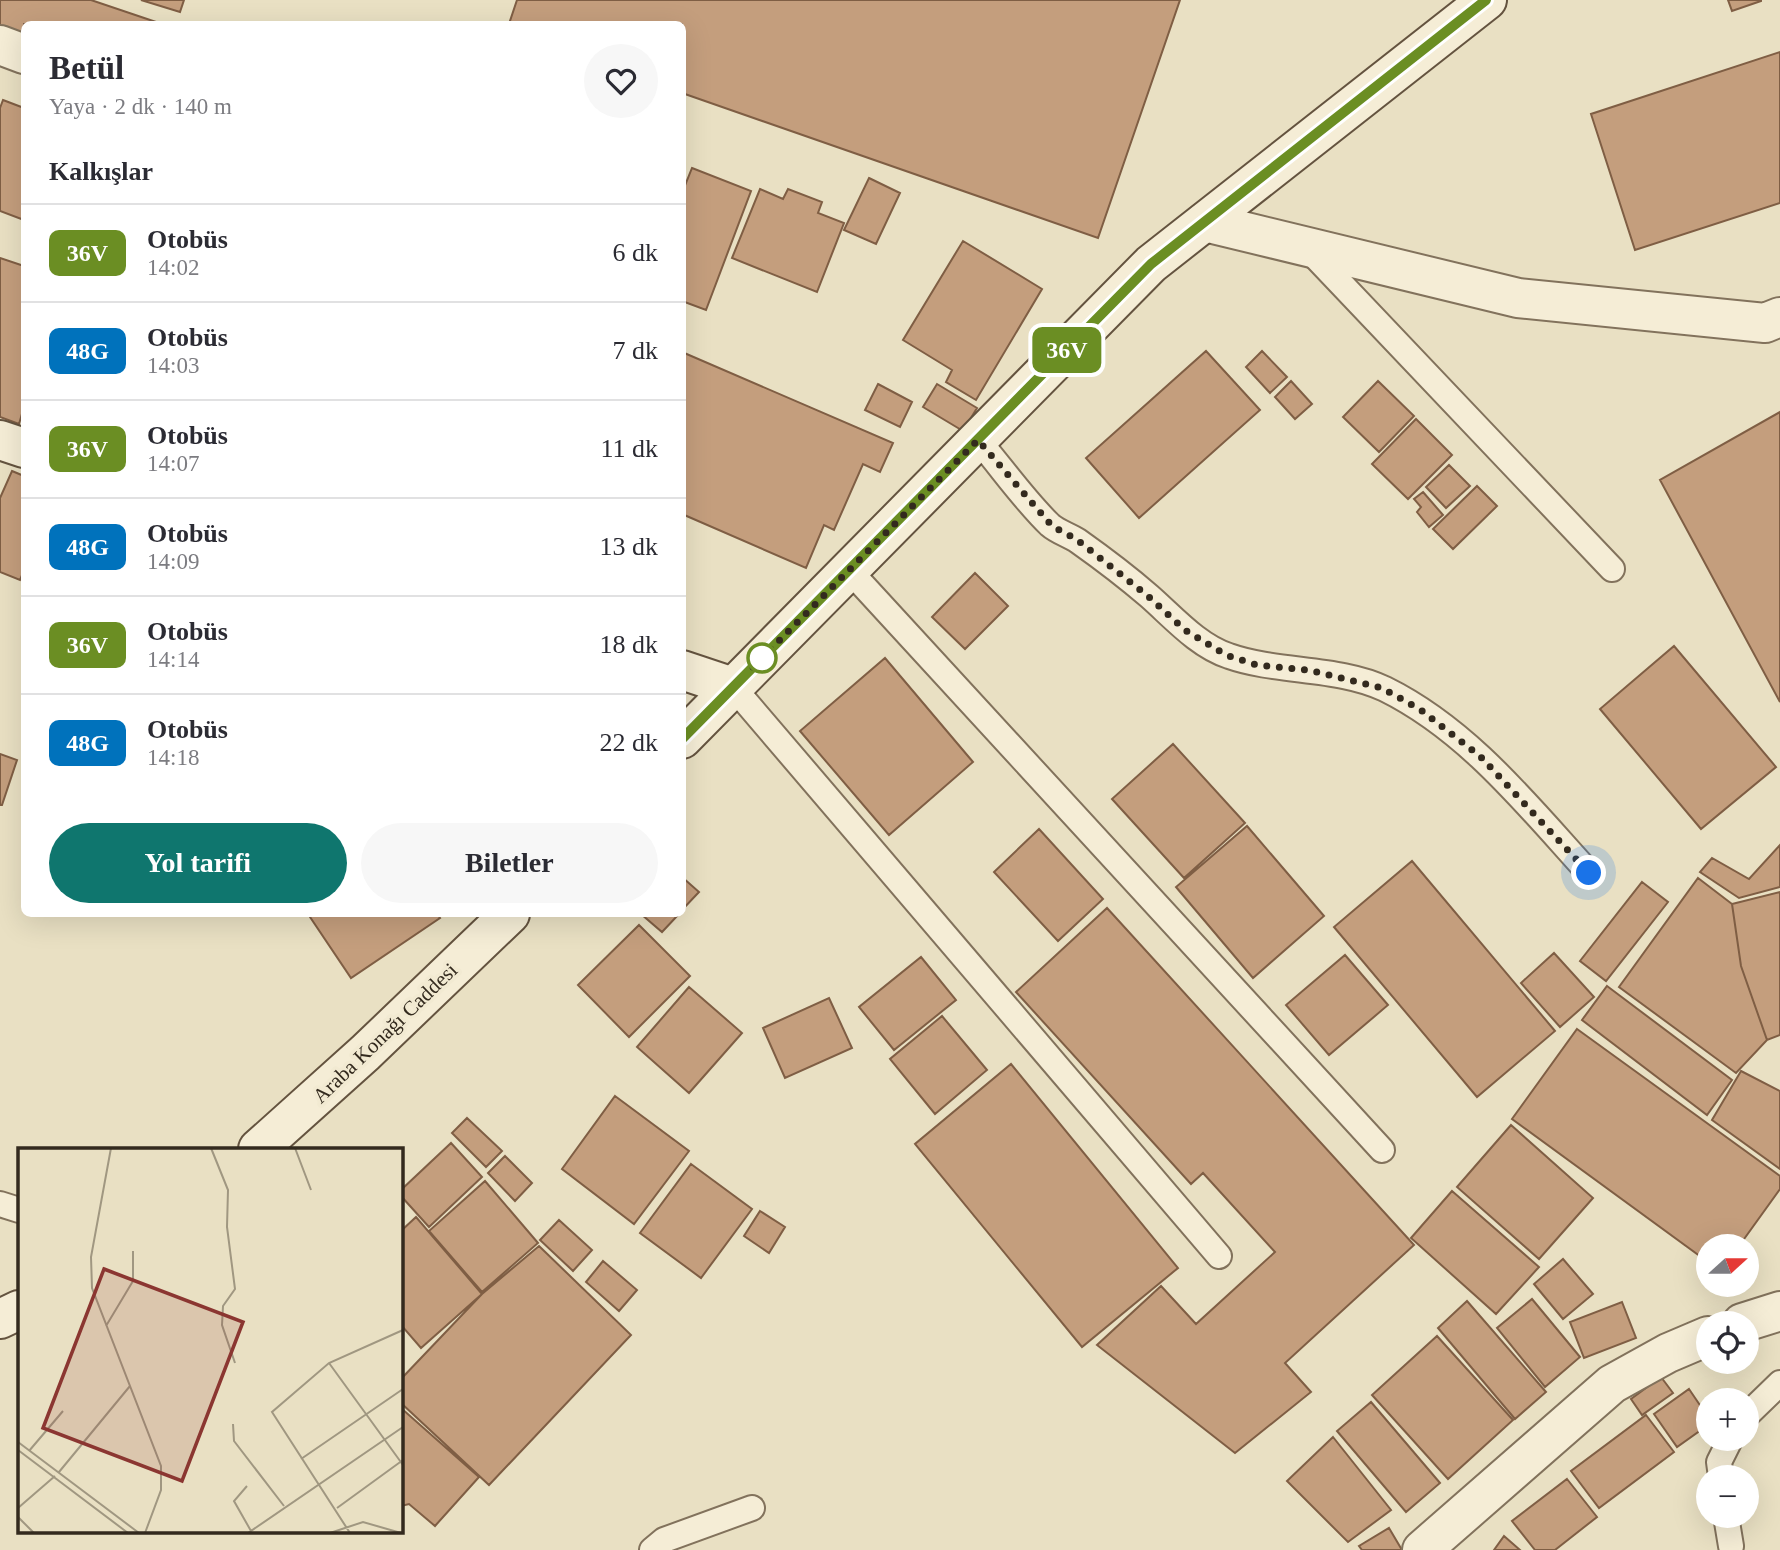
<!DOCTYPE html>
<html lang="tr">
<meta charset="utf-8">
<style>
body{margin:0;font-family:Georgia,serif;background:#f7f7f7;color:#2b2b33;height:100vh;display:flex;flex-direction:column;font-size:26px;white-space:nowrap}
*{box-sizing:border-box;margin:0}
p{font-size:23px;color:#7c7c81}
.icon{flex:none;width:38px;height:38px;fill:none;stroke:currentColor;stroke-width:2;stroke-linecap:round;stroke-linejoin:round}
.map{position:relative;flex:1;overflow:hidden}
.panel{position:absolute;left:21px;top:21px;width:665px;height:896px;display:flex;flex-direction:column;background:#fff;border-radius:10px;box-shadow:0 7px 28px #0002}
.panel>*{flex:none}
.badge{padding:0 14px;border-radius:10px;font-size:24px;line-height:46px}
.needle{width:46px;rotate:69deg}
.fabs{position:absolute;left:1696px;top:1234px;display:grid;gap:14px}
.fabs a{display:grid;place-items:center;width:63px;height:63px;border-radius:50%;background:#fff;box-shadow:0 7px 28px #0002;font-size:35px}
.you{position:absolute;width:35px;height:35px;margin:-18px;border:5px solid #fff;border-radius:50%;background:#1a73e8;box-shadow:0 0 0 10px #1a73e833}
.map>.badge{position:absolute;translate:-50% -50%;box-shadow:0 0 0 4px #fff}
h2{padding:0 28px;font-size:26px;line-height:63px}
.round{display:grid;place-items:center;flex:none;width:74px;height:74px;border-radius:37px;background:#f7f7f7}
.head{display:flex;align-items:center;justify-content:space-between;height:119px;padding:0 28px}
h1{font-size:33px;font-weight:800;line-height:52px}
.cta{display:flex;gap:14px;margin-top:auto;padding:14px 28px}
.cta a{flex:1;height:80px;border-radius:42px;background:#0f766e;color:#fff;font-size:28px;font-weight:800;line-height:80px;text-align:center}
.cta a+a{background:#f7f7f7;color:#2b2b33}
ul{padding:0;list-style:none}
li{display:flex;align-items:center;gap:21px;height:98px;padding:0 28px;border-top:2px solid #e1e1e2}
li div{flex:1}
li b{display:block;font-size:26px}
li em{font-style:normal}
li .badge{min-width:77px;font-weight:700;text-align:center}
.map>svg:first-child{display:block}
.building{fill:#c49e7d;stroke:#7f5e44;stroke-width:2}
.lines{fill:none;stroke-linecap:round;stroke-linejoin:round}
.lane-casing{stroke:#82725c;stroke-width:28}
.street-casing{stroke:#82725c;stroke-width:42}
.secondary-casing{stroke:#64533f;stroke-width:42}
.lane{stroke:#f5edd6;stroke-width:24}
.street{stroke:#f5edd6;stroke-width:38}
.secondary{stroke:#f5edd6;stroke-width:38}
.line-casing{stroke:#fff;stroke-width:16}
.line{stroke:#6b8e23;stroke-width:10}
.walk{stroke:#332a1e;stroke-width:7;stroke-dasharray:0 12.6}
.stop-dot{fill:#fff;stroke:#6b8e23;stroke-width:3.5}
.labels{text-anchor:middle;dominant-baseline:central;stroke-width:7;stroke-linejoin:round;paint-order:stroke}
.street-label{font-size:21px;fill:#332a1e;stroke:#f2ead2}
.inset-road{fill:none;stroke:#a09781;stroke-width:2}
.view{fill:#8b3631;fill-opacity:0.15;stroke:#8b3631;stroke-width:3.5}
.inset-edge{fill:none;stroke:#332a1e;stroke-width:3.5}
</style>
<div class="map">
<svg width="1780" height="1550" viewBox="0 0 1780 1550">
<rect width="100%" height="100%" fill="#e9e0c3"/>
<path class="building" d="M0,0H91L162,24H24V36L0,28Z
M141,0H184L180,12Z
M517,0H1180L1098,238L682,93V24H509Z
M1728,0H1761V1L1732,11Z
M1780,52V203L1635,250L1591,114Z
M3,100L24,108V220L0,211V108Z
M692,168L751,191L706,310L682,301V193Z
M869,178L900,193L876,244L844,230Z
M760,189L783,199L788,189L822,202L818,213L844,223L817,292L732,258Z
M963,241L1042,289L976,400L946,382L952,370L903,340Z
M0,258L24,266V407L19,424L0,417Z
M1206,351L1260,410L1139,518L1086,458Z
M1262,351L1287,377L1270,393L1246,367Z
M682,352L893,443L880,472L863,464L834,530L824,525L806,568L682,514Z
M1291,381L1312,404L1295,419L1275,397Z
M1378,381L1414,416L1379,452L1343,417Z
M878,384L912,402L900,427L865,410Z
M937,384L977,408L963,431L923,407Z
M1780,412V702L1660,480Z
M1416,419L1452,455L1408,499L1372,464Z
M1449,465L1470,486L1446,508L1426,487Z
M12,471L24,476V570L20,580L0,572V498Z
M1477,486L1497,506L1453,549L1433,529Z
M1423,492L1443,515L1429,527L1417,512L1421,507L1414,499Z
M975,573L1008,606L965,649L932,617Z
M1674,646L1776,767L1701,829L1600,709Z
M885,658L973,762L889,835L800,731Z
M1173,744L1245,823L1184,878L1112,799Z
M0,754L17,760L2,805H0Z
M1247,826L1324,916L1253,978L1176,887Z
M1039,829L1103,899L1058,941L994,872Z
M1780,845V887L1739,898L1700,872L1712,858L1749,879Z
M1412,861L1555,1031L1477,1097L1334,927Z
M682,877L699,892L682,910Z
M1698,878L1732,904L1741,966L1767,1040L1736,1073L1619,987Z
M1642,882L1668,902L1606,981L1580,961Z
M1780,892V1035L1767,1040L1741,966L1732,904Z
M1107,908L1414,1245L1285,1363L1311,1392L1235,1453L1097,1345L1161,1286L1196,1324L1275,1252L1203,1173L1191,1184L1016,992Z
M308,914H437L440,918L351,978Z
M641,914H679L662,932Z
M639,925L690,976L629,1037L578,985Z
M1554,953L1594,997L1560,1027L1521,983Z
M1345,955L1388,1005L1329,1055L1286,1005Z
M921,957L956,1000L894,1050L859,1007Z
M1607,986L1732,1080L1707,1115L1582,1020Z
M689,987L742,1033L689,1093L637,1047Z
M829,998L852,1048L785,1078L763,1028Z
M942,1016L987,1070L935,1114L890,1059Z
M1577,1029L1780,1176V1189L1739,1246H1708V1262L1512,1119Z
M1011,1064L1178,1268L1082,1347L915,1144Z
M1741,1071L1780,1091V1169L1712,1120Z
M615,1096L689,1151L634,1224L562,1169Z
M467,1118L502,1151L486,1167L452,1133Z
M1511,1125L1593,1198L1539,1259L1457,1187Z
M451,1143L482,1177L429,1227L401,1196V1190Z
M505,1156L532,1183L515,1201L488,1173Z
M691,1164L752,1209L701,1278L640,1233Z
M485,1181L538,1243L482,1292L429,1231Z
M1452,1191L1539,1267L1496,1314L1411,1238Z
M760,1211L785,1227L769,1253L744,1236Z
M416,1217L482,1294L421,1348L401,1325V1231Z
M559,1220L592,1250L573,1271L540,1240Z
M539,1246L631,1335L489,1485L401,1403V1379L482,1294Z
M1563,1259L1593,1294L1563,1319L1534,1284Z
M603,1261L637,1290L619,1311L586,1282Z
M1532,1299L1580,1357L1545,1387L1497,1328Z
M1467,1301L1546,1392L1515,1419L1438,1328Z
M1622,1302L1636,1338L1584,1358L1570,1322Z
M1437,1336L1513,1420L1448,1479L1372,1395Z
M1661,1377L1673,1393L1642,1415L1631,1399Z
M1689,1389L1708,1417V1425L1677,1447L1654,1414Z
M1371,1402L1440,1483L1406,1512L1337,1431Z
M401,1408L479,1477L435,1526L409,1504L401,1506Z
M1646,1415L1674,1452L1599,1508L1571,1471Z
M1333,1437L1391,1510L1348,1542L1287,1481Z
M1567,1479L1597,1517L1555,1550H1535L1512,1521Z
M1389,1528L1402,1550H1362L1359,1546Z
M1504,1536L1520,1550H1494Z"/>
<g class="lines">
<g class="lane-casing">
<path id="lane" d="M1309,250L1612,569
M978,440C1002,468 1024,500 1050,525C1058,532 1069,535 1078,541C1102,558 1127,577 1149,596C1173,617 1198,646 1229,656C1277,673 1340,667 1385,689C1468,730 1527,805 1589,873
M849,570L1382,1150
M733,687L1219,1256
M0,1204L19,1210
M1746,1416L1780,1383
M1721,1477L1719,1462L1731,1438
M1726,1516L1731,1546
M652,1550L664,1540L752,1508"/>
</g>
<g class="street-casing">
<path id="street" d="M0,45L24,54
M1205,222L1518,298L1765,323L1780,317
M1742,1323L1780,1311
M1422,1550L1612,1384L1668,1353L1708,1336"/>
</g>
<g class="secondary-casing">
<path id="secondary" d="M0,440L24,448
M682,670L733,687
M682,739L1151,264L1487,0
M258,1149L365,1053L510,914
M0,1319L19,1310"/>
</g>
<use href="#lane" class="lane"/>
<use href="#street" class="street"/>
<use href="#secondary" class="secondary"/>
</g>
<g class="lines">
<g class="line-casing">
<path id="line" d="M682,739L1151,264L1486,0"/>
</g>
<use href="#line" class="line"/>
<path class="walk" d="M762,658L753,667L978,440L1052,526L1076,539L1148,596L1185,630L1226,655L1257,665L1308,670L1382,688L1421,710L1480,756L1589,873"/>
</g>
<circle class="stop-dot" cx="762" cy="658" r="14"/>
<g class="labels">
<g class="street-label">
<text transform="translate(385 1033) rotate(-44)">Araba Konağı Caddesi</text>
</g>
</g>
<g transform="translate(18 1148)">
<rect width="385" height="385" fill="#e9e0c3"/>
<path class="inset-road" d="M93,0L73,109L74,140L143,318V342L127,385M193,0L210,42L209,79L217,141L205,158L204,177L217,215M277,0L293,42M88,178L115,133V103M311,215L385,317M215,276L216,293L266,358M0,294L121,385M0,302L110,385M11,303L45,263M283,311L385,241M41,324L112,238M229,338L216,353L233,383M0,360L37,328M319,360L385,312M0,369L16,385M230,385L385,279M312,385L345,374L383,385M332,385L254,264L311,215L385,182"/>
<path class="view" d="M86,121L225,174L164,333L25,280Z"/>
<rect width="385" height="385" class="inset-edge"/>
</g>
</svg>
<div class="fabs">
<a><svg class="needle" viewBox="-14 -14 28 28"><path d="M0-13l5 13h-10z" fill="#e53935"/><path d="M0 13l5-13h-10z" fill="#7c7c81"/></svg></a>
<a><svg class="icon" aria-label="locate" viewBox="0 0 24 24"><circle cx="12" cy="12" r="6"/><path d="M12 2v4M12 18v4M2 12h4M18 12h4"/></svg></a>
<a>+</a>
<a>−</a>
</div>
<div class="you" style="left:1589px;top:873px"></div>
<b class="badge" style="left:1067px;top:350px;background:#6b8e23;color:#fff">36V</b>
<section class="panel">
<div class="head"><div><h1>Betül</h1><p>Yaya · 2 dk · 140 m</p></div><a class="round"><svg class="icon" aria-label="heart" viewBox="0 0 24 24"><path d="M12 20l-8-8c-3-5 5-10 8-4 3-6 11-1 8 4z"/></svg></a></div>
<h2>Kalkışlar</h2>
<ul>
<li><span class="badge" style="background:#6b8e23;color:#fff">36V</span><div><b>Otobüs</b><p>14:02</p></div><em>6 dk</em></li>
<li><span class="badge" style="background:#0072bc;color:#fff">48G</span><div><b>Otobüs</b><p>14:03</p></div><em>7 dk</em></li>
<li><span class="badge" style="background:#6b8e23;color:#fff">36V</span><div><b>Otobüs</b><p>14:07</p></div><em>11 dk</em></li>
<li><span class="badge" style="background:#0072bc;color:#fff">48G</span><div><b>Otobüs</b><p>14:09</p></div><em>13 dk</em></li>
<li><span class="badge" style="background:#6b8e23;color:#fff">36V</span><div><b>Otobüs</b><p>14:14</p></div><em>18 dk</em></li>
<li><span class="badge" style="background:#0072bc;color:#fff">48G</span><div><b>Otobüs</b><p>14:18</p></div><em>22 dk</em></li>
</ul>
<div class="cta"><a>Yol tarifi</a><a>Biletler</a></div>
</section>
</div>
